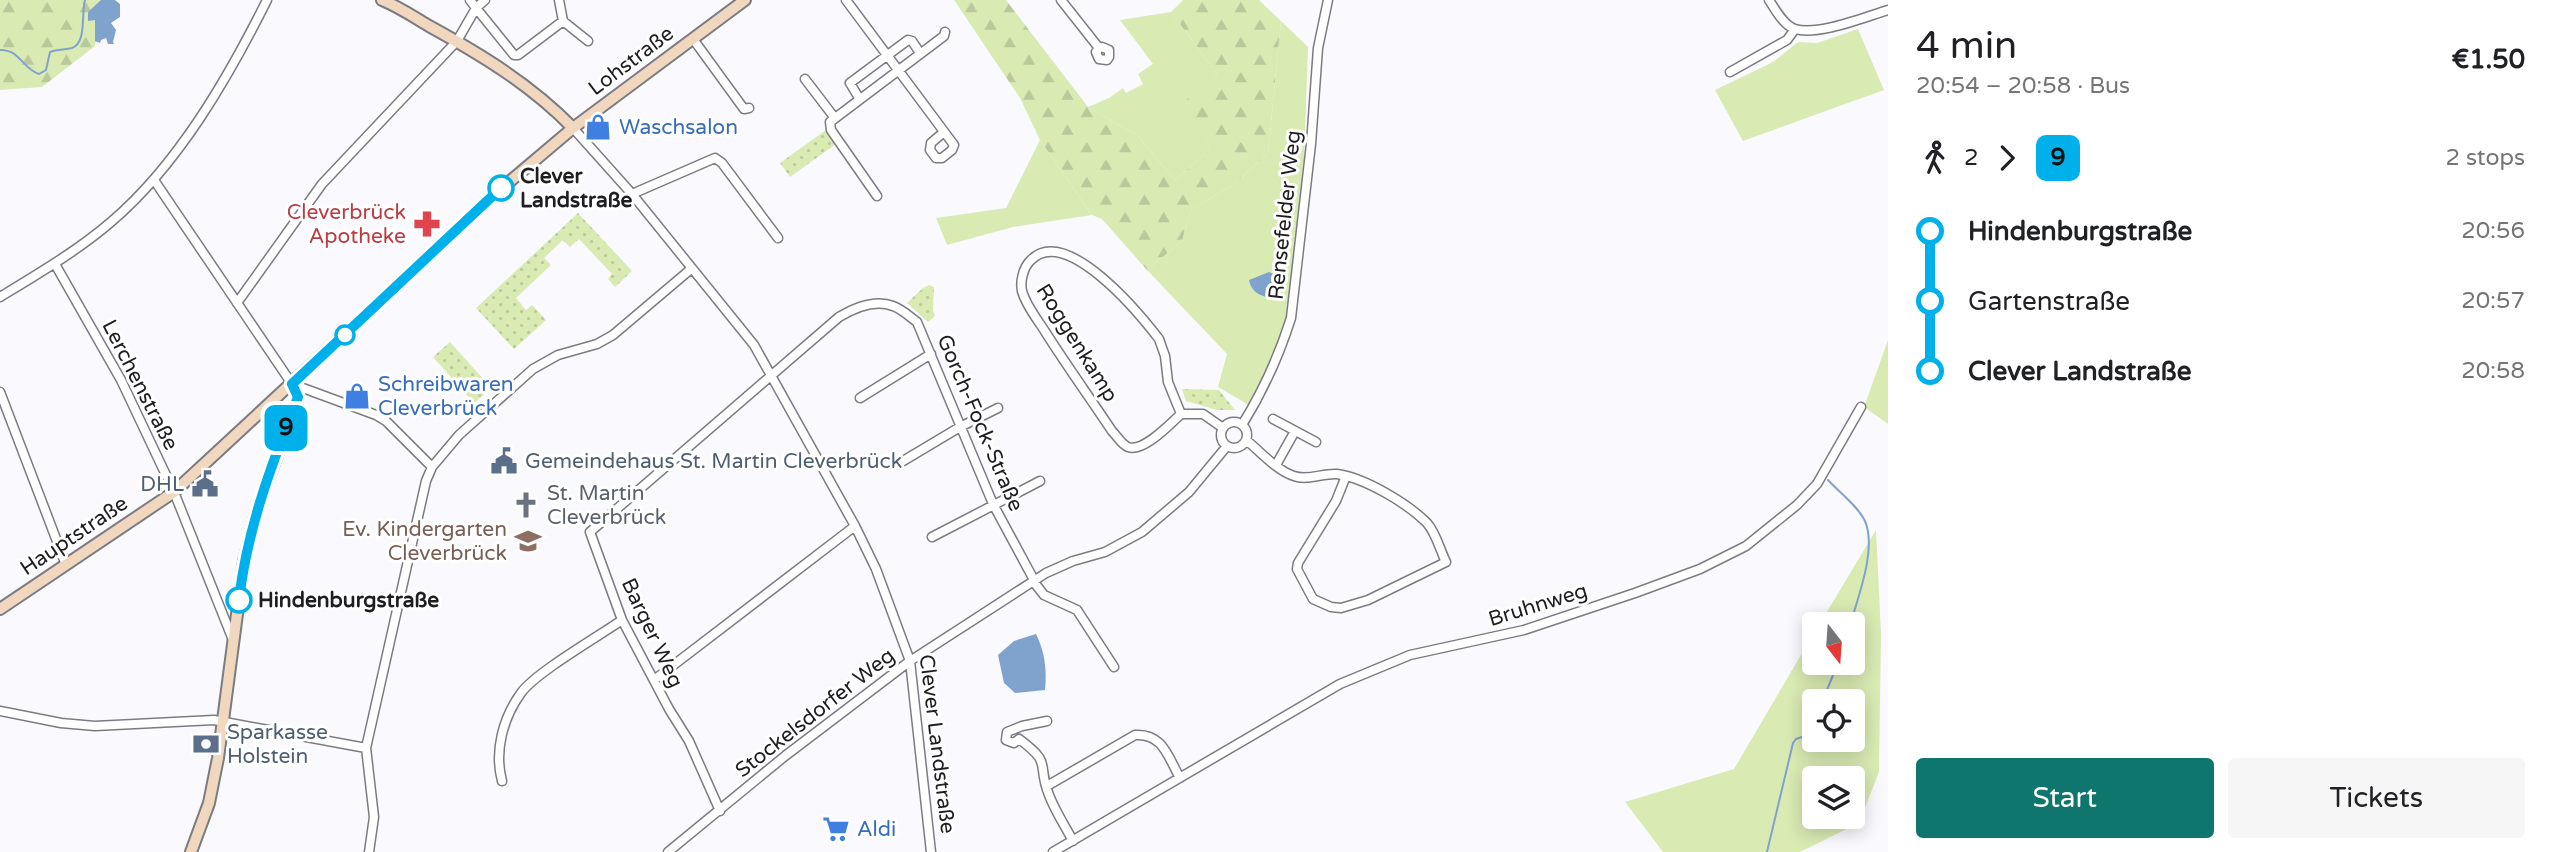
<!DOCTYPE html>
<meta charset="utf-8">
<style>
body{margin:0;font-family:"Varela Round",sans-serif;background:#f6f6f6;color:#202124;height:100vh;display:flex;flex-direction:column;font-size:26px;white-space:nowrap}
*{box-sizing:border-box;margin:0}
p{font-size:23px;color:#757577}
.icon{flex:none;width:38px;height:38px;fill:none;stroke:currentColor;stroke-width:2;stroke-linecap:round;stroke-linejoin:round}
.map{position:relative;flex:1;overflow:hidden}
.panel{display:flex;flex-direction:column;background:#fff;width:665px}
.panel>*{flex:none}
.badge{padding:0 14px;border-radius:10px;font-size:24px;line-height:46px}
.needle{width:46px;rotate:163deg}
.controls{position:absolute;left:1802px;top:612px;display:grid;gap:14px}
.controls a{display:grid;place-items:center;width:63px;height:63px;border-radius:7px;background:#fff;box-shadow:0 4px 18px #0003;font-size:35px}
.map>.badge{position:absolute;translate:-50% -50%;box-shadow:0 0 0 4px #fff}
.legs{display:flex;align-items:center;gap:10px;height:77px;padding:0 28px;font-size:23px}
.legs p{margin-inline-start:auto}
.head{display:flex;align-items:center;justify-content:space-between;height:119px;padding:0 28px}
h1{font-size:38px;font-weight:600;line-height:52px}
.action{display:flex;gap:14px;margin-top:auto;padding:14px 28px}
.action a{flex:1;height:80px;border-radius:7px;background:#0f766e;color:#fff;font-size:28px;font-weight:600;line-height:80px;text-align:center}
.action a+a{background:#f6f6f6;color:#202124}
ul{padding:0 28px;list-style:none}
li{display:flex;align-items:center;gap:24px;height:70px;font-size:26px}
li i{display:grid;place-items:center;width:10px;height:100%;margin:0 9px;background:currentColor}
li i::after{content:'';width:18px;height:18px;margin:-9px;border:5px solid;border-radius:50%;background:#fff}
li p{margin-inline-start:auto}
li:first-child i{background:linear-gradient(#0000 50%,currentColor 0)}
li:last-child i{background:linear-gradient(currentColor 50%,#0000 0)}
main{display:flex;flex:1;min-height:0}
.map>svg:first-child{display:block}
.green{fill:#daeab3;fill-rule:evenodd}
.forest{fill:url(#forest-firs)}
.park{fill:url(#park-dots)}
.water{fill:#80a3ce}
.lines{fill:none;stroke-linecap:round;stroke-linejoin:round}
.stream{stroke:#80a3ce;stroke-width:2}
.street-casing{stroke:#7b7b83;stroke-width:11}
.secondary-casing{stroke:#7b7b83;stroke-width:14}
.street{stroke:#fff;stroke-width:8}
.secondary{stroke:#f0d7be;stroke-width:10}
.line-1-casing{stroke:#fff;stroke-width:16}
.line-1{stroke:#00b0ea;stroke-width:10}
.stop-1-dot{fill:#fff;stroke:#00b0ea;stroke-width:3.5}
.labels{text-anchor:middle;dominant-baseline:central;stroke-width:6;stroke-linejoin:round;paint-order:stroke}
.street-label{font-size:21px;fill:#1e1e21;stroke:#fff}
.shop-label{font-size:21px;fill:#366cbe;stroke:#fff;text-anchor:start}
.stop-label{font-size:21px;font-weight:bold;fill:#1e1e21;stroke:#fff;text-anchor:start}
.health-label{font-size:21px;fill:#be3a42;stroke:#fff;text-anchor:end}
.service-label{font-size:21px;fill:#4e5e75;stroke:#fff;text-anchor:start}
.worship-label{font-size:21px;fill:#5b616d;stroke:#fff;text-anchor:start}
.education-label{font-size:21px;fill:#785e54;stroke:#fff;text-anchor:end}
</style>
<main>
<div class="map">
<svg width="1888" height="852" viewBox="0 0 1888 852">
<defs>
<pattern id="forest-firs" width="22" height="20" patternUnits="userSpaceOnUse" patternTransform="scale(1.75)"><rect width="22" height="20" fill="#daeab3"/><path d="M5 1l3.5 6h-7zM16 11l3.5 6h-7z" fill="#bbc89a"/></pattern>
<pattern id="park-dots" width="8" height="8" patternUnits="userSpaceOnUse" patternTransform="scale(1.75)"><rect width="8" height="8" fill="#daeab3"/><path d="M2 2h.1M6 6h.1" fill="none" stroke="#bbc89a" stroke-width="1.8" stroke-linecap="round"/></pattern>
</defs>
<rect width="100%" height="100%" fill="#fafafe"/>
<path class="green" d="M1171,12L1218,75L1188,99L1210,150L1175,180L1138,136L1088,107L1109,98L1123,88L1126,93L1143,84L1138,74L1153,64L1120,20Z
M1281,21L1308,47L1301,251L1278,354L1252,407L1218,387L1227,354L1147,270L1182,241L1191,210L1234,184L1268,153Z
M1858,29L1884,90L1743,141L1715,90L1773,62L1798,42L1817,43Z
M1040,140L1092,215L1013,227L947,245L936,218L1006,208Z
M1888,340V424L1864,407Z
M1876,530L1881,634L1879,772L1859,823L1800,852H1663L1625,802L1734,769L1815,631V663H1853V625H1819ZM1815,702H1853V740H1815ZM1815,779H1853V817H1815Z"/>
<path class="forest" d="M0,0H104L95,46L42,87L0,90Z
M954,0H1006L1088,107L1138,136L1175,180L1210,150L1187,99L1218,75L1171,12L1183,0H1259L1281,21L1268,153L1234,184L1191,210L1182,241L1147,270L1102,219L1092,215L1040,140L1020,98Z"/>
<path class="park" d="M826,130L836,144L790,177L780,163Z
M578,213L632,271L615,287L608,279L612,274L579,239L570,247L563,240L544,258L551,265L516,298L526,310L532,305L546,320L514,349L476,308Z
M929,285L934,287L933,310L935,316L928,322L907,303L923,288Z
M450,342L487,383L484,386L488,391L474,403L433,357Z
M1182,389L1219,390L1235,410H1217L1186,401Z"/>
<path class="water" d="M101,0H115L120,4V17L111,23L116,30L113,42L114,44H108L106,38L101,40L100,43L95,41V20L88,21V12Z
M1269,272L1274,274L1275,290L1273,298C1261,297 1251,292 1249,280Z
M1036,634C1045,652 1047,670 1045,690L1015,693L1004,683L998,655L1014,641Z"/>
<g class="lines">
<path class="stream" d="M0,50C19,49 23,69 39,74L46,70L50,52C57,49 65,50 72,48C87,43 81,13 85,0
M1828,480C1839,492 1858,506 1865,521C1877,549 1858,597 1850,625
M1822,702L1838,663
M1767,852L1793,743L1796,739L1808,735L1815,718"/>
<g class="street-casing">
<path id="street" d="M485,0L476,8L514,55H518L563,21L588,41
M559,0L563,21
M846,0L954,145L952,150L942,158H936L930,150L931,143L944,132
M1061,0L1099,48L1096,52L1099,59L1107,60L1109,57V50L1102,47L1099,48
M1769,0C1775,9 1784,26 1795,29C1818,36 1865,17 1888,10
M693,39L744,109L749,108
M1730,72L1787,40L1795,29
M805,79L834,117
M859,98L850,83L908,40L912,41L920,53
M573,128L632,194L754,345L855,526L876,569L910,661L931,852
M154,180L292,384L376,415L386,421L432,467
M632,194L715,158L722,163L778,238
M877,196L831,130L830,122L944,36L945,32
M55,264L121,380L174,492L233,640
M0,297C38,274 77,251 111,222C178,165 228,78 267,0
M237,303L322,184L457,41L476,8L470,0
M0,392L66,565
M860,398L931,354
M1181,414C1170,424 1143,453 1128,447C1122,445 1117,436 1112,431C1090,398 1067,366 1046,333C1038,320 1026,306 1022,291C1020,282 1023,268 1030,261C1065,223 1139,313 1159,339L1165,356L1168,382L1181,414H1203L1223,428
M1273,419L1316,442
M1221 435a13 13 0 1 1 26 0a13 13 0 1 1-26 0Z
M1242,425C1263,391 1279,356 1291,318L1311,144L1318,48L1328,0
M1246,440C1260,451 1277,471 1294,476C1307,481 1323,473 1337,474C1365,478 1407,503 1427,523C1436,533 1440,550 1446,562L1368,600L1341,608L1331,607L1313,599L1297,569L1298,563L1336,501L1346,476
M898,464L960,427L998,408
M1276,465L1295,431
M932,537L1040,481
M1033,581L1044,595L1077,610L1114,667
M654,680L855,526
M0,711L61,723L95,726L214,720L366,748
M1047,721L1022,726L1007,732L1006,740L1014,743L1019,739C1054,765 1036,763 1049,795C1055,811 1065,826 1073,841
M502,781C494,751 503,718 521,693C535,673 599,636 622,620
M1047,786L1135,735C1163,733 1168,757 1180,778
M720,811L689,741L669,709L622,620L590,532L839,317C854,308 875,299 893,306C902,309 910,317 917,322L993,504L1034,580
M369,852L374,817L366,748L426,481L432,467L459,435L533,369L558,355L597,344L613,335L691,269
M668,852L785,756L910,661L1046,573L1073,561L1105,552L1142,532L1189,492L1227,446
M1053,852L1340,684L1410,655L1524,630L1635,593L1700,569L1746,546L1797,505L1817,484L1861,407"/>
</g>
<g class="secondary-casing">
<path id="secondary" d="M382,0C399,7 414,17 429,26C482,55 531,85 573,128
M0,609L174,492L502,188L573,128L745,0
M191,852L209,803L218,758L244,561L256,513L298,397L292,384"/>
</g>
<use href="#street" class="street"/>
<use href="#secondary" class="secondary"/>
</g>
<g class="lines">
<g class="line-1-casing">
<path id="line-1" d="M239,600C247,529 272,463 298,397L292,384L501,188"/>
</g>
<use href="#line-1" class="line-1"/>
</g>
<defs>
<g id="shop-bare" transform="scale(2.1)"><path d="M-5-2.5h2.3a2.7 3.5 0 0 1 5.4 0H5L5.5 6h-11ZM-1.5-2.5h3a1.5 2.3 0 0 0-3 0Z" fill="#3f7fe0" stroke="#fff" stroke-width="2.5" paint-order="stroke"/></g>
<g id="pharmacy-bare" transform="scale(2.1)"><path d="M-2-6h4v4h4v4h-4v4h-4v-4h-4v-4h4Z" fill="#e0444e" stroke="#fff" stroke-width="2.5" paint-order="stroke"/></g>
<g id="civic-bare" transform="scale(2.1)"><path d="M-.6-6.5H3V-4.5H.6V-3L4-1V1h2V6H-6V1h2V-1L-.6-3ZM-1.2 2.5V6h2.4V2.5Z" fill="#5c6f8a" stroke="#fff" stroke-width="2.5" paint-order="stroke"/></g>
<g id="church-bare" transform="scale(2.1)"><path d="M-1.2-6h2.4v3.5h3.3v2.4h-3.3V6h-2.4V-.1h-3.3v-2.4h3.3Z" fill="#6b7280" stroke="#fff" stroke-width="2.5" paint-order="stroke"/></g>
<g id="school-bare" transform="scale(2.1)"><path d="M0-5L7-2L0 1L-7-2ZM-4 1L0 2.5L4 1V4Q0 6-4 4Z" fill="#8d6e63" stroke="#fff" stroke-width="2.5" paint-order="stroke"/></g>
<g id="bank-bare" transform="scale(2.1)"><path d="M-6-4H6V4H-6ZM0-2.3a2.3 2.3 0 1 0 0 4.6a2.3 2.3 0 1 0 0-4.6Z" fill="#5c6f8a" stroke="#fff" stroke-width="2.5" paint-order="stroke"/></g>
<g id="supermarket-bare" transform="scale(2.1)"><path d="M-6-5.5h2.5l.6 2H6L4.5 2H-2.5L-4.4-4H-6ZM-1.5 3.2a1.3 1.3 0 1 0 .1 0ZM3 3.2a1.3 1.3 0 1 0 .1 0Z" fill="#3f7fe0" stroke="#fff" stroke-width="2.5" paint-order="stroke"/></g>
</defs>
<g fill-rule="evenodd">
<use href="#shop-bare" x="598" y="127"/>
<use href="#pharmacy-bare" x="427" y="224"/>
<use href="#shop-bare" x="357" y="396"/>
<use href="#civic-bare" x="504" y="461"/>
<use href="#civic-bare" x="205" y="484"/>
<use href="#church-bare" x="526" y="505"/>
<use href="#school-bare" x="528" y="541"/>
<use href="#bank-bare" x="206" y="744"/>
<use href="#supermarket-bare" x="836" y="829"/>
</g>
<g class="stop-1-dot">
<circle cx="501" cy="188" r="12"/>
<circle cx="345" cy="335" r="9"/>
<circle cx="239" cy="600" r="12"/>
</g>
<g class="labels">
<g class="street-label">
<text transform="translate(631 61) rotate(-37)">Lohstraße</text>
<text transform="translate(1285 215) rotate(-84)">Rensefelder Weg</text>
<text transform="translate(1077 343) rotate(58)">Roggenkamp</text>
<text transform="translate(140 385) rotate(63)">Lerchenstraße</text>
<text transform="translate(980 423) rotate(67)">Gorch-Fock-Straße</text>
<text transform="translate(74 536) rotate(-34)">Hauptstraße</text>
<text transform="translate(1538 605) rotate(-17)">Bruhnweg</text>
<text transform="translate(652 633) rotate(65)">Barger Weg</text>
<text transform="translate(815 713) rotate(-38)">Stockelsdorfer Weg</text>
<text transform="translate(937 744) rotate(83)">Clever Landstraße</text>
</g>
<g class="shop-label">
<text x="619" y="127">Waschsalon</text>
<text x="378" y="384">Schreibwaren<tspan x="378" dy="24">Cleverbrück</tspan></text>
<text x="857" y="829">Aldi</text>
</g>
<g class="stop-label">
<text x="520" y="176">Clever<tspan x="520" dy="24">Landstraße</tspan></text>
<text x="258" y="600">Hindenburgstraße</text>
</g>
<g class="health-label">
<text x="406" y="212">Cleverbrück<tspan x="406" dy="24">Apotheke</tspan></text>
</g>
<g class="service-label">
<text x="525" y="461">Gemeindehaus St. Martin Cleverbrück</text>
<text x="184" y="484" text-anchor="end">DHL</text>
<text x="227" y="732">Sparkasse<tspan x="227" dy="24">Holstein</tspan></text>
</g>
<g class="worship-label">
<text x="547" y="493">St. Martin<tspan x="547" dy="24">Cleverbrück</tspan></text>
</g>
<g class="education-label">
<text x="507" y="529">Ev. Kindergarten<tspan x="507" dy="24">Cleverbrück</tspan></text>
</g>
</g>
</svg>
<div class="controls">
<a><svg class="needle" viewBox="-14 -14 28 28"><path d="M0-13l5 13h-10z" fill="#e53935"/><path d="M0 13l5-13h-10z" fill="#757577"/></svg></a>
<a><svg class="icon" aria-label="locate" viewBox="0 0 24 24"><circle cx="12" cy="12" r="6"/><path d="M12 2v4M12 18v4M2 12h4M18 12h4"/></svg></a>
<a><svg class="icon" aria-label="layers" viewBox="0 0 24 24"><path d="M12 4l9 5-9 5-9-5zM3 14l9 5 9-5"/></svg></a>
</div>
<b class="badge" style="left:286px;top:428px;background:#00b0ea;color:#111">9</b>
</div>
<section class="panel">
<div class="head"><div><h1>4 min</h1><p>20:54 – 20:58 · Bus</p></div><b>€1.50</b></div>
<div class="legs"><svg class="icon" aria-label="walk" viewBox="0 0 24 24"><circle cx="13" cy="4" r="2"/><path d="M13 8l-2 6 4 7M11 14l-3 7M7 12l3-4h3l4 4"/></svg>2<svg class="icon" aria-label="forward" viewBox="0 0 24 24"><path d="M9 5l7 7-7 7"/></svg><b class="badge" style="background:#00b0ea;color:#111">9</b><p>2 stops</p></div>
<ul>
<li><i style="color:#00b0ea"></i><b>Hindenburgstraße</b><p>20:56</p></li>
<li><i style="color:#00b0ea"></i><span>Gartenstraße</span><p>20:57</p></li>
<li><i style="color:#00b0ea"></i><b>Clever Landstraße</b><p>20:58</p></li>
</ul>
<div class="action"><a>Start</a><a>Tickets</a></div>
</section>
</main>
